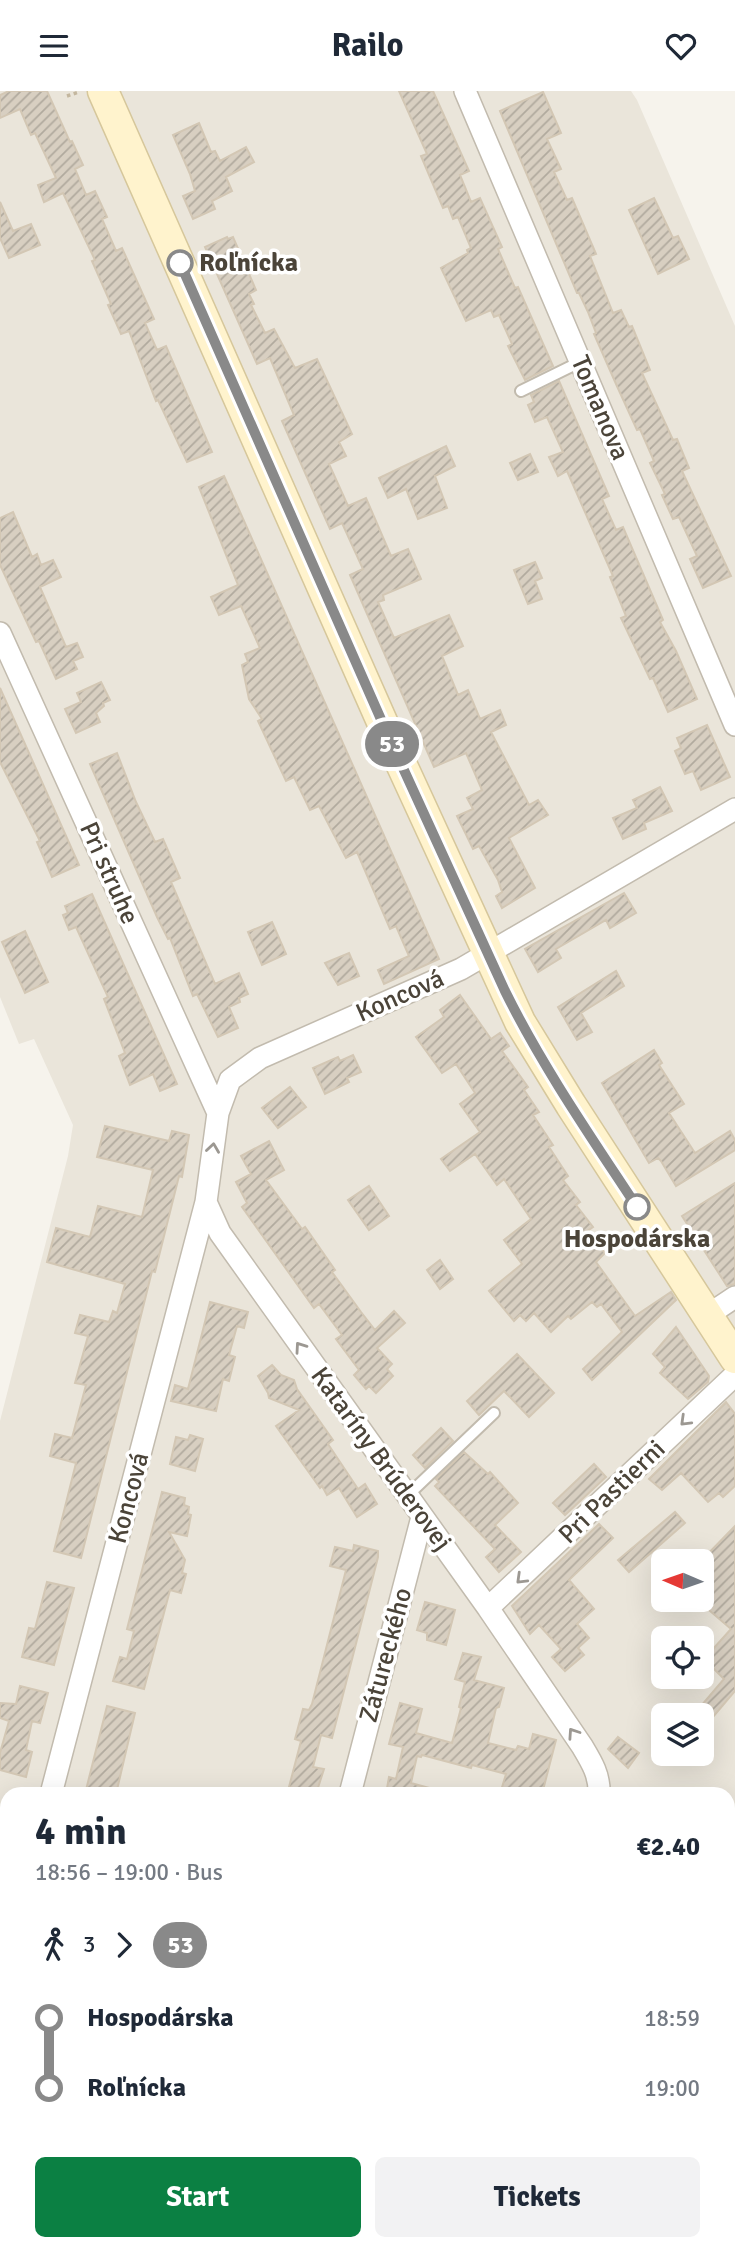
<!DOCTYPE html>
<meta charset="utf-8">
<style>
body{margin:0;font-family:Signika,sans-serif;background:#f2f2f3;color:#1f2937;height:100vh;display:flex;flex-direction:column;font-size:26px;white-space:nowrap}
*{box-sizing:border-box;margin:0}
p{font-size:23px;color:#747a83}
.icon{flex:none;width:38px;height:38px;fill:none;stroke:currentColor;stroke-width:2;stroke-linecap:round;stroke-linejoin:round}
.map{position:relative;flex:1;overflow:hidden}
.drawer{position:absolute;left:0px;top:1696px;width:735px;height:464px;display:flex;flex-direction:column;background:#fff;border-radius:21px 21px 0 0;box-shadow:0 7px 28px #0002}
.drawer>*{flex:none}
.badge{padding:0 14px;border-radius:23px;font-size:24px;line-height:46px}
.needle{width:46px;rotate:272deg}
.tools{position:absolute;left:651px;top:1458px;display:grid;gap:14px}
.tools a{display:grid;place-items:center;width:63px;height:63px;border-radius:10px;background:#fff;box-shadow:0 7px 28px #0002;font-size:35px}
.map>.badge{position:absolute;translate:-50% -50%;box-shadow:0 0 0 4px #fff}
.legs{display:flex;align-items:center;gap:10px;height:77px;padding:0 35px;font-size:23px}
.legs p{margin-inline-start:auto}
.overview{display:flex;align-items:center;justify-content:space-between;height:119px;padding:0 35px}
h1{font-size:38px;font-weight:700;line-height:52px}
.primary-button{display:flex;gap:14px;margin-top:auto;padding:14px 35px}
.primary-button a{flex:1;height:80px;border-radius:10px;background:#0b8043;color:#fff;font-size:28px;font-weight:700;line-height:80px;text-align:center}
.primary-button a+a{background:#f2f2f3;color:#1f2937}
ul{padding:0 35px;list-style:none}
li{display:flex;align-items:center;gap:24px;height:70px;font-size:26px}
li i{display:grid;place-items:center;width:10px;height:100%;margin:0 9px;background:currentColor}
li i::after{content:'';width:18px;height:18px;margin:-9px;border:5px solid;border-radius:50%;background:#fff}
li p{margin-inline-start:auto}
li:first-child i{background:linear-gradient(#0000 50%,currentColor 0)}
li:last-child i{background:linear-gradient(currentColor 50%,#0000 0)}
header{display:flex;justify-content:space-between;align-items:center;height:91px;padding:0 35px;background:#fff;font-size:32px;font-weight:700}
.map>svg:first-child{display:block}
.residential{fill:#eae5da;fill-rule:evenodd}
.building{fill:url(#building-hatch);stroke:#d3c7b4;stroke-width:2}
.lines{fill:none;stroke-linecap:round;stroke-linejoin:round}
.lane-casing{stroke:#c2bbae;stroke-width:14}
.street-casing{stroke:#c2bbae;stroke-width:24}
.secondary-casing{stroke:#d6c79b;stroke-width:33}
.path{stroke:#c4b79f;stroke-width:3.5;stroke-dasharray:3.5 3.5;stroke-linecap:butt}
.lane{stroke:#fff;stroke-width:10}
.street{stroke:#fff;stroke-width:21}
.secondary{stroke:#fff3cd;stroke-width:30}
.oneway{stroke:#9c9892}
.line-1-casing{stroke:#fff;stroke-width:16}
.line-1{stroke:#898989;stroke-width:10}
.stop-1-dot{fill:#fff;stroke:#898989;stroke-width:3.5}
.labels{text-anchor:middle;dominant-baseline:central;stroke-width:7;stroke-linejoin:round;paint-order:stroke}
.stop-label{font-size:26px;font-weight:bold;fill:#4b4439;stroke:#fff;text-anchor:start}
.street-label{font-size:26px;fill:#4b4439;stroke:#fff}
</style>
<header><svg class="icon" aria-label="menu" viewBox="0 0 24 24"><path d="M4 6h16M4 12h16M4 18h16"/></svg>Railo<svg class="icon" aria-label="heart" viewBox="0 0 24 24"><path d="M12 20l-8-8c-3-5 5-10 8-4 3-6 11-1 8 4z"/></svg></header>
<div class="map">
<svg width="735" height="2159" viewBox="0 0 735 2159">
<defs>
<pattern id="building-hatch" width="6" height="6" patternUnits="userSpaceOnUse" patternTransform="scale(1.75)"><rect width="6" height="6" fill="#d8cfc1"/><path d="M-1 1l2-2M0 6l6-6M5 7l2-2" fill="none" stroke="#b1aa9e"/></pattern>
</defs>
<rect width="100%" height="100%" fill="#f6f3ec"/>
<path class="residential" d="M0,0H631L637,9L735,235V2159H0V1330L68,1065L73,1034L34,948L19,953L0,906ZM663,1470H702V1508H663ZM663,1547H702V1586H663ZM663,1624H702V1662H663ZM7,1703H728V2152H7Z"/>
<path class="building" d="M9,0H47L70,51L72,50L83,74L75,78L86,104L95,100L107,126L102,128L116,160L122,157L154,228L145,232L157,259L166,255L212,361L187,371L158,309L156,310L129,240L121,243L108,214L111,213L92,170L95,169L63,102L44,111L38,94L56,87L35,42L31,44L20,18L0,27V4Z
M399,0H433L469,80L460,84L471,111L480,107L502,156L498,158L515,197L518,196L553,275L525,289L508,255L512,253L499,224L494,226L491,219L466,230L441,177L468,162L467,159L471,157L458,126L453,128L448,115L443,117L421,65L427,63Z
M543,1L561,42L547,48L561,78L554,81L567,109L572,107L596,163L590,165L613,222L621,219L629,236L632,235L650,279L642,282L673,349L677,348L689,377L682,380L731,485L703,497L690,468L697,465L679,426L673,428L662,404L665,403L650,372L654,370L640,338L637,339L616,293L594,243L596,242L588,221L579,202H577L500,20Z
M199,32L211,61L215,60L220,70L246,56L254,71L226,86L232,100L212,110L215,118L193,128L183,105L195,100L190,83L173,44Z
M654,107L673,147L678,145L689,168L658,183L629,119Z
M0,111L13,140L31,133L40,154L9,167L0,147Z
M227,146L228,148L233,146L256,199L249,203L254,213L251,214L265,242L274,238L295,277L317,268L352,343L339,351L346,365L329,373L348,415L366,407L391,465L408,458L421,488L383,504L384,509L378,511L394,547L449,524L463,555L442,565L458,604L468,599L480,628L500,619L506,634L491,641L529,714L538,709L548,724L509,747L535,797L502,817L496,805L502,801L498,789L479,755L473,758L457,725L473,718L467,707L482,699L466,662L434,676L350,484L363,478L342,432L330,438L282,330L294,324L270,267L257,273L205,156Z
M559,290L609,405L602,408L616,439L623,436L663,529L660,531L676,560L697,608L668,621L653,587L650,588L621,527L626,525L610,486L613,485L567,380L558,385L549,366L563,361L547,326L535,331L528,314L534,311L531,304Z
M446,355L455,375L435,385L447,417L418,428L406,398L388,407L379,387Z
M530,363L538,381L518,389L510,372Z
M224,385L439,868L384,893L378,879L409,865L396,835L390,838L357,761L346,767L319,715L310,719L294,686L286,690L258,630L262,628L249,608L242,574L248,571L245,563L260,557L241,515L219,524L211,506L238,494L199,396Z
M13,421L32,466L37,463L41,474L53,469L61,486L40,496L66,556L77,552L83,566L73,570L77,578L56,588L39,550L36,551L0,474V427Z
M535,471L542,487L535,490L542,508L528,513L514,479Z
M101,591L110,609L103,612L104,615L96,622L100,631L76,642L65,618L81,611L77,602Z
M0,597L79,774L52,786L37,751L40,750L0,671Z
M707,634L730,686L701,699L693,680L685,683L675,660L681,657L677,647Z
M117,662L136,711L155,751L163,748L180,787L171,791L215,893L239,882L248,903L239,907L240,911L229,916L238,937L218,946L197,903L193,905L170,847L168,848L157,826L90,673Z
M660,696L672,720L644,732L646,738L623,748L613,727L637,717L633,709Z
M624,802L636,822L610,837L606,829L556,858L561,867L538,881L525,858Z
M92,803L177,993L160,1000L153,983L130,994L119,965L125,962L104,908L108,906L76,836L69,839L63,824L68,822L65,815Z
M272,831L286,863L262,874L248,841Z
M25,840L48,891L25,902L2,851Z
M349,862L359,885L338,894L325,872Z
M616,880L624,895L581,922L592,941L577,949L558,916Z
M460,904L491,948L500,942L509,955L502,960L528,996L524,999L539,1021L533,1024L553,1054L549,1056L568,1085L563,1089L580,1111L576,1114L593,1136L586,1141L605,1162L596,1171L635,1225L671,1201L676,1209L592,1289L583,1278L622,1241L601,1213L597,1216L592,1211L571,1228L568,1225L551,1241L534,1222L526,1230L520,1224L514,1230L489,1200L522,1173L504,1149L531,1128L504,1088L497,1094L475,1063L450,1080L441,1068L480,1041L460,1013L475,1002L456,973L442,982L416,946L444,926L440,919Z
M654,959L662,972L659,974L684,1013L669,1022L695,1062L730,1040L735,1049V1059L676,1095L661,1070L658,1067L649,1072L602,992Z
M353,964L361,981L347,987L349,991L325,1003L313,977L338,966L340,970Z
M290,996L306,1016L278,1037L262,1017Z
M105,1035L169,1050L172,1040L189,1044L182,1086L179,1085L155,1181L152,1180L81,1467L54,1460L76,1372L50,1365L55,1343L72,1347L86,1294L75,1292L88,1245L75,1242L80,1224L109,1231L113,1220L117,1222L125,1193L47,1171L56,1137L90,1146L98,1115L142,1126L153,1079L97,1066Z
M269,1050L284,1079L266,1089L302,1138L305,1136L335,1179L332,1181L361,1221L375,1239L394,1220L405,1232L377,1257L392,1273L387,1278L393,1285L376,1302L369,1295L366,1298L354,1284L359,1279L336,1248L342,1244L319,1213L314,1217L242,1116L247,1112L236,1091L251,1083L241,1065Z
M735,1092V1193L727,1195L682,1125Z
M369,1095L389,1125L369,1139L348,1109Z
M440,1169L453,1188L440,1198L427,1179Z
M210,1211L248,1221L244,1237L237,1235L229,1264L235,1266L229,1290L223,1288L216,1320L171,1310L175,1294L188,1298Z
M676,1236L709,1285L708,1291L688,1308L660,1282L665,1276L653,1263Z
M517,1263L554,1302L529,1326L504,1300L479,1324L467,1310Z
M272,1274L281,1284L294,1289L297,1298L333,1349L328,1353L358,1398L365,1393L377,1413L357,1426L339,1397L327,1404L322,1395L320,1397L276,1335L299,1319L269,1307L268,1302L258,1285Z
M726,1311L735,1323V1395L723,1406L719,1402L708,1411L681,1382L662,1399L649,1388Z
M441,1337L453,1350L425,1377L413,1364Z
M190,1344L203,1348L195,1380L170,1373L176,1346L188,1349Z
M464,1361L488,1383L490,1381L518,1412L495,1434L521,1461L499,1481L486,1466L495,1458L435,1395L439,1391L436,1388Z
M594,1373L606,1386L565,1424L553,1412Z
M162,1401L185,1407L184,1414L189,1416L188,1423L191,1424L187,1445L169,1441L185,1469L182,1482L186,1483L181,1502L170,1499L144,1598L113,1590L120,1566L127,1568L134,1540L127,1538Z
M675,1421L685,1432L629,1481L618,1469Z
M599,1433L613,1447L569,1489L594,1518L577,1533L589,1547L578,1557L584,1564L565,1580L552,1566L561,1558L539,1534L530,1543L512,1515Z
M735,1435V1600L707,1633L702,1628V1624L695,1622L724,1588L704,1568L731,1538L702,1513V1469Z
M354,1454L378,1460V1466L332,1647L321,1644L313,1676L324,1678L316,1703L289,1696L301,1650L295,1648L303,1618L309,1619L312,1613L346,1479L330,1475L335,1456L353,1460Z
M47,1491L74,1497L54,1574L22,1566L29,1537L35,1538Z
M425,1511L455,1519L446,1554L427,1549V1542L417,1539Z
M463,1562L481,1566L474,1589L504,1597L499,1616L496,1617L488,1652L516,1659L518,1655L529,1658L533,1643L556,1649L542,1703H500L506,1683L472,1674L471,1677L422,1664L421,1666L417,1665L411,1692L433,1698L432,1703H386L389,1686L396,1688L403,1656L389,1653L400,1612L422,1618L416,1642L452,1652L461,1617L459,1616L465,1591L455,1588Z
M20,1595L48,1602L40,1632L32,1630L26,1659L32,1661L26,1686L0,1679V1662L9,1630L0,1627V1612L16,1613Z
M107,1615L135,1622L116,1703H85Z
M618,1646L639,1662L628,1677L608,1658Z"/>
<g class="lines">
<g class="lane-casing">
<path id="lane" d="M521,300L580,271
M407,1405L494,1322"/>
</g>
<g class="street-casing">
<path id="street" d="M465,0L735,634
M0,542L218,1022
M708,1224L735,1206
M488,1517L735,1284
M51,1703L206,1111
M350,1703L422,1426
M599,1703C600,1684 591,1670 582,1655L488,1517L220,1142L206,1111L218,1022L230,989L260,967L461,878L735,718
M0,1901L7,1874
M728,1920L735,1924
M231,2159L233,2152
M481,2159L483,2152"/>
</g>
<g class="secondary-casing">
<path id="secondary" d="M103,0L387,642L520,931L571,1014L735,1267"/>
</g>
<path class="path" d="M67,5L79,1
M625,1153L633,1149
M1,1855L7,1830"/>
<use href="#lane" class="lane"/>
<use href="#street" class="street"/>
<use href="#secondary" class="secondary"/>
</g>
<defs><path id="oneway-chevron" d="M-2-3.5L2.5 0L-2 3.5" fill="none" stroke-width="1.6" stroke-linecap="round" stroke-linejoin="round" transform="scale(1.75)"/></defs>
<g class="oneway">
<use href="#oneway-chevron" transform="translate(213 1057) rotate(-82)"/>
<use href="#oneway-chevron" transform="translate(300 1256) rotate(-125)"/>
<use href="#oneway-chevron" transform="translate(685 1330) rotate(136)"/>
<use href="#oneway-chevron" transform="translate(521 1488) rotate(136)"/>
<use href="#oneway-chevron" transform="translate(573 1642) rotate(-124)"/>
</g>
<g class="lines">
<g class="line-1-casing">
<path id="line-1" d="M180,172L387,642L505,900C542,975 591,1046 637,1116"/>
</g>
<use href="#line-1" class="line-1"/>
</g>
<g class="stop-1-dot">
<circle cx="180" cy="172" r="12"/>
<circle cx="637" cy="1116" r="12"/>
</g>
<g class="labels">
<g class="stop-label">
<text x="199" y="172">Roľnícka</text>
<text x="637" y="1148" text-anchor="middle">Hospodárska</text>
</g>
<g class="street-label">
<text transform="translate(600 317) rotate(67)">Tomanova</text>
<text transform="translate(109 782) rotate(66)">Pri struhe</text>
<text transform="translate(400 905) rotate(-24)">Koncová</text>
<text transform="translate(381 1368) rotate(54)">Kataríny Brúderovej</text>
<text transform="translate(612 1401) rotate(-44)">Pri Pastierni</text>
<text transform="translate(129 1407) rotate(-75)">Koncová</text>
<text transform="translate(386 1564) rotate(-75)">Zátureckého</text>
</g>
</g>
</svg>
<div class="tools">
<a><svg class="needle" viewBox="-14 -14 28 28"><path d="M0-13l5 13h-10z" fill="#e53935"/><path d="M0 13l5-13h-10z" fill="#747a83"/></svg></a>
<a><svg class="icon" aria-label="locate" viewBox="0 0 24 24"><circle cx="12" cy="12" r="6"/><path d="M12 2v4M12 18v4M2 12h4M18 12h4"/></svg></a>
<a><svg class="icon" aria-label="layers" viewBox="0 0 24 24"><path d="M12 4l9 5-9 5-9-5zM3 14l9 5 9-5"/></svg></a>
</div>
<b class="badge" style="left:392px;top:653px;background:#898989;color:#fff">53</b>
<section class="drawer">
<div class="overview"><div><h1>4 min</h1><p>18:56 – 19:00 · Bus</p></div><b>€2.40</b></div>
<div class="legs"><svg class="icon" aria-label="walk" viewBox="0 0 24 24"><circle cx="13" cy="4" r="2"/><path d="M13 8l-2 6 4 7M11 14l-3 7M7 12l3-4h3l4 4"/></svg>3<svg class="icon" aria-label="forward" viewBox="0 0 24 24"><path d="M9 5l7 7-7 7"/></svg><b class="badge" style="background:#898989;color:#fff">53</b></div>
<ul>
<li><i style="color:#898989"></i><b>Hospodárska</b><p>18:59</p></li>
<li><i style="color:#898989"></i><b>Roľnícka</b><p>19:00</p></li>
</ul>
<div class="primary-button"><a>Start</a><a>Tickets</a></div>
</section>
</div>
